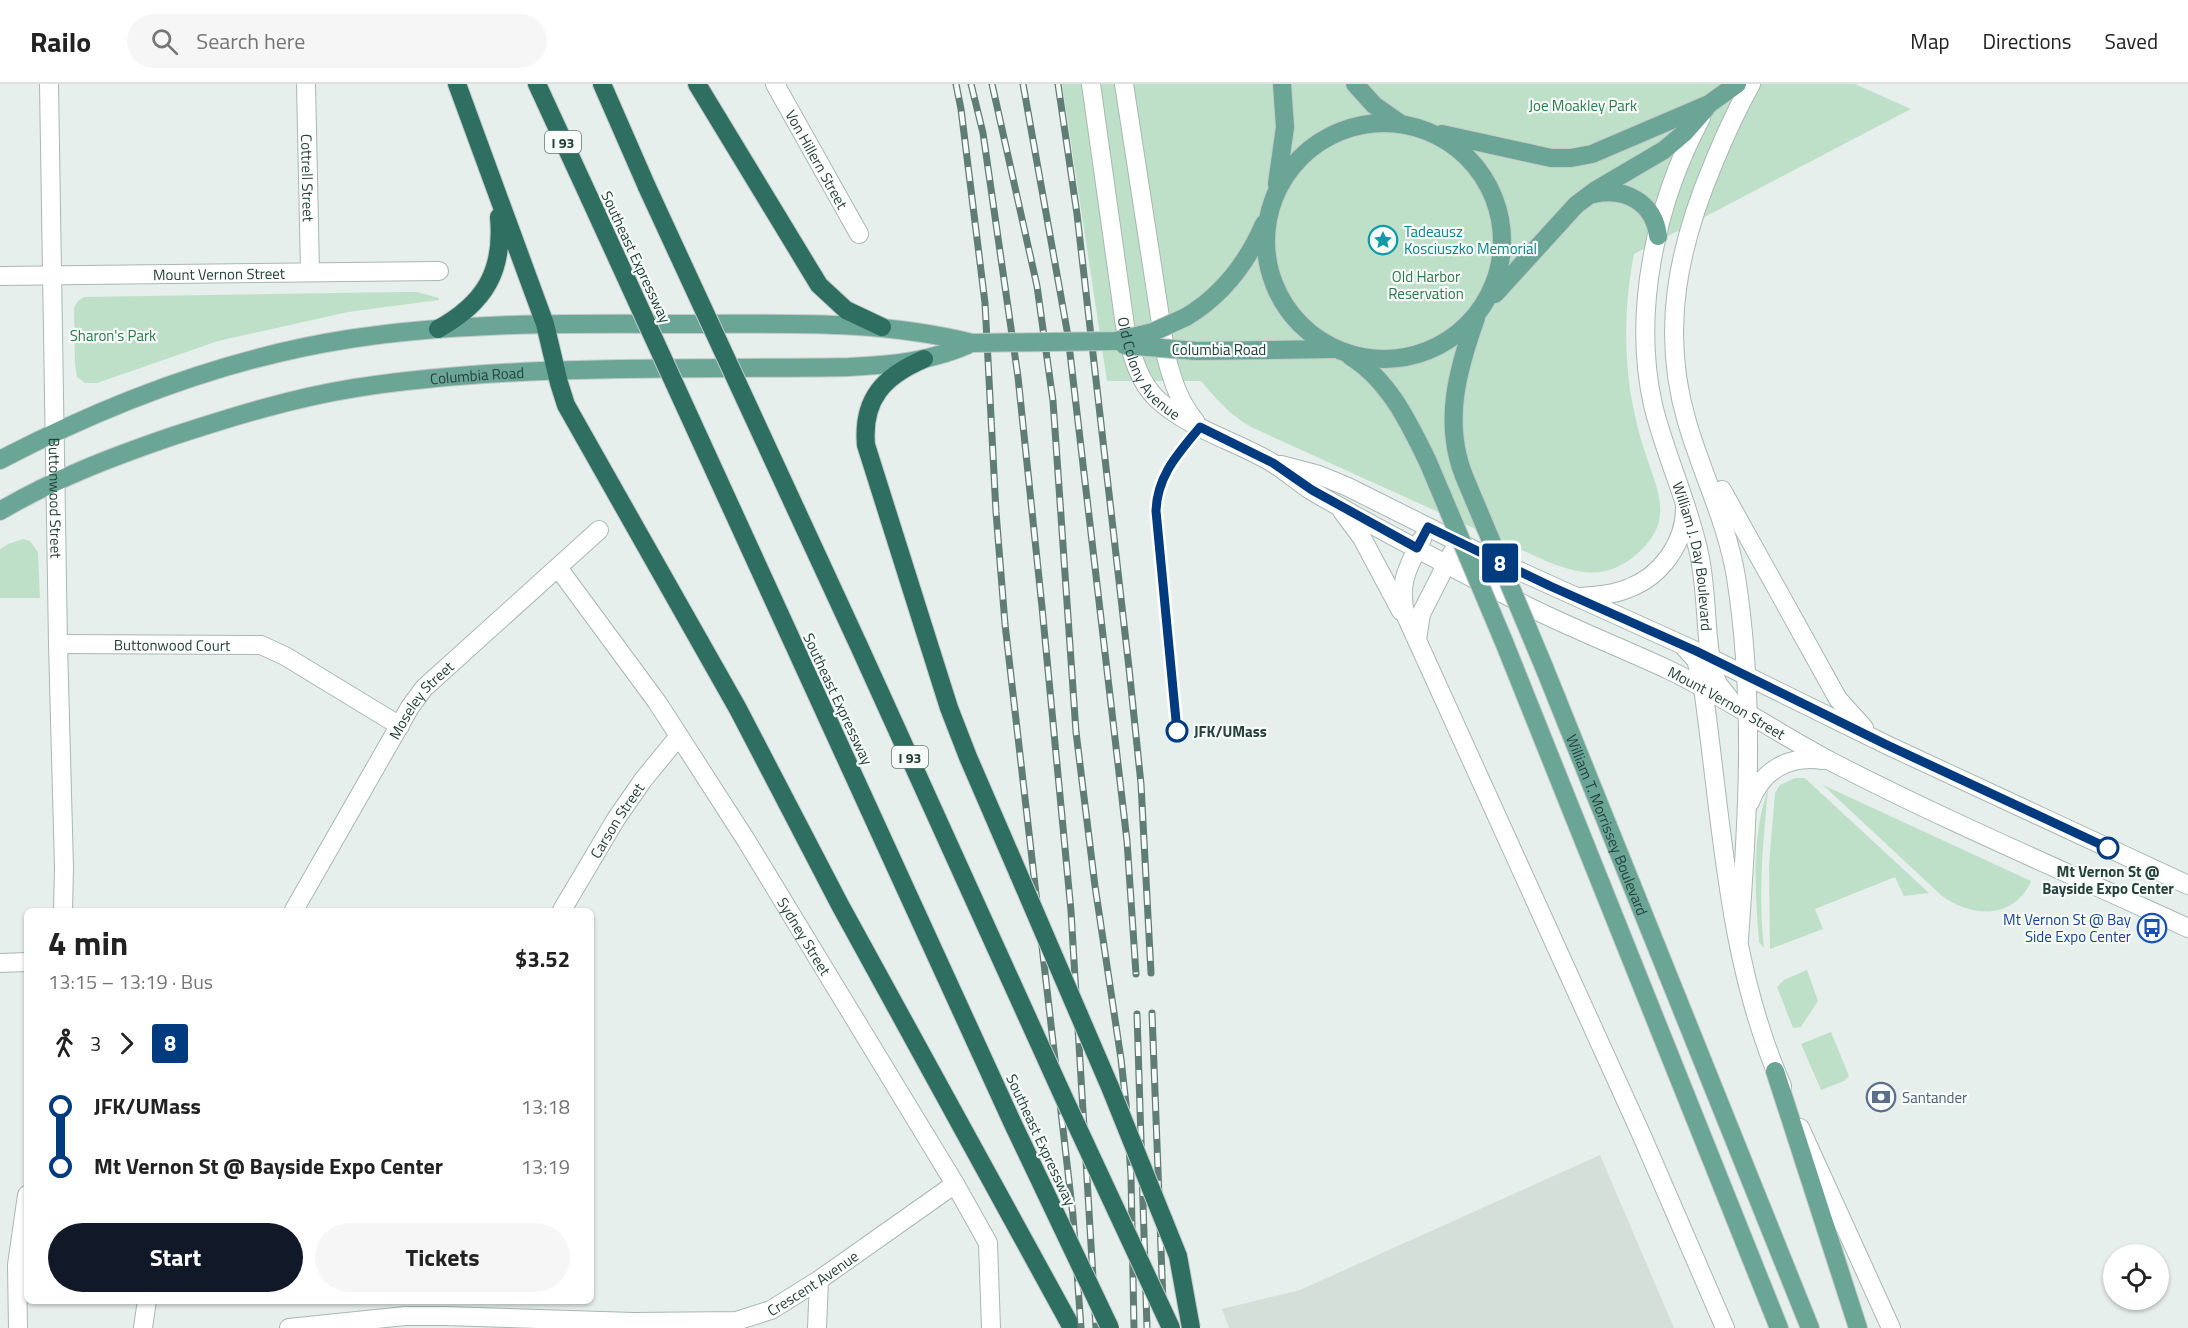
<!DOCTYPE html>
<meta charset="utf-8">
<style>
body{margin:0;font-family:"Titillium Web",sans-serif;background:#f6f6f6;color:#222;height:100vh;display:flex;flex-direction:column;font-size:22px;white-space:nowrap}
*{box-sizing:border-box;margin:0}
p{font-size:20px;color:#767676}
.icon{flex:none;width:33px;height:33px;fill:none;stroke:currentColor;stroke-width:2;stroke-linecap:round;stroke-linejoin:round}
.map{position:relative;flex:1;overflow:hidden}
.panel{position:absolute;left:24px;top:824px;width:570px;height:396px;display:flex;flex-direction:column;background:#fff;border-radius:9px;box-shadow:0 2px 4px #0004}
.panel>*{flex:none}
.badge{padding:0 12px;border-radius:4px;font-size:21px;line-height:39px}
.buttons{position:absolute;left:2103px;top:1160px;display:grid;gap:12px}
.buttons a{display:grid;place-items:center;width:66px;height:66px;border-radius:50%;background:#fff;box-shadow:0 2px 4px #0004;font-size:30px}
.map>.badge{position:absolute;translate:-50% -50%;box-shadow:0 0 0 3px #fff}
.legs{display:flex;align-items:center;gap:9px;height:66px;padding:0 24px;font-size:20px}
.legs p{margin-inline-start:auto}
.overview{display:flex;align-items:center;justify-content:space-between;height:102px;padding:0 24px}
h1{font-size:33px;font-weight:700;line-height:45px}
.action{display:flex;gap:12px;margin-top:auto;padding:12px 24px}
.action a{flex:1;height:69px;border-radius:36px;background:#111827;color:#fff;font-size:24px;font-weight:700;line-height:69px;text-align:center}
.action a+a{background:#f6f6f6;color:#222}
ul{padding:0 24px;list-style:none}
li{display:flex;align-items:center;gap:21px;height:60px;font-size:22px}
li i{display:grid;place-items:center;width:9px;height:100%;margin:0 8px;background:currentColor}
li i::after{content:'';width:15px;height:15px;margin:-8px;border:4px solid;border-radius:50%;background:#fff}
li p{margin-inline-start:auto}
li:first-child i{background:linear-gradient(#0000 50%,currentColor 0)}
li:last-child i{background:linear-gradient(currentColor 50%,#0000 0)}
header{display:flex;align-items:center;gap:36px;box-sizing:border-box;height:84px;padding:0 30px;background:#fff;border-bottom:2px solid #e0e0e0}
header strong{font-size:28px}
nav{display:flex;gap:33px;margin-inline-start:auto;font-size:21px}
.search{width:420px;height:54px;background:#f6f6f6;display:flex;align-items:center;gap:15px;box-sizing:border-box;padding:0 21px;border-radius:33px;color:#767676;font-size:22px}
.map>svg:first-child{display:block}
.built{fill:#d4dfda}
.green{fill:#bfe0c8}
.lines{fill:none;stroke-linecap:round;stroke-linejoin:round}
.minor-casing{stroke:#a8b8b2;stroke-width:20}
.tertiary-casing{stroke:#a8b8b2;stroke-width:20}
.primary-casing{stroke:#c2cac8;stroke-width:20}
.motorway-casing{stroke:#c2cac8;stroke-width:20}
.minor{stroke:#fff;stroke-width:18}
.tertiary{stroke:#fff;stroke-width:18}
.primary{stroke:#6aa596;stroke-width:18}
.motorway{stroke:#2f6f62;stroke-width:18}
.rail-casing{stroke:#5f7d75;stroke-width:7}
.rail{stroke:#f7fbf9;stroke-width:4.5;stroke-dasharray:14;stroke-linecap:butt}
.primary-bridge-casing{stroke:#c2cac8;stroke-width:20;stroke-linecap:butt}
.motorway-bridge-casing{stroke:#c2cac8;stroke-width:20;stroke-linecap:butt}
.primary-bridge{stroke:#6aa596;stroke-width:18}
.motorway-bridge{stroke:#2f6f62;stroke-width:18}
.line-1-casing{stroke:#fff;stroke-width:14}
.line-1{stroke:#003b80;stroke-width:9}
.stop-1-dot{fill:#fff;stroke:#003b80;stroke-width:3}
.labels{text-anchor:middle;dominant-baseline:central;stroke-width:4.5;stroke-linejoin:round;paint-order:stroke}
.shield{fill:#f7fbf9;stroke:#637a73;stroke-width:1.5}
.shield-label{font-size:14px;font-weight:bold;fill:#24423a}
.park-label{font-size:15px;fill:#2d7a4b;stroke:#f7fbf9}
.street-label{font-size:15px;fill:#24423a;stroke:#f7fbf9}
.culture-label{font-size:15px;fill:#0d838f;stroke:#f7fbf9;text-anchor:start}
.stop-label{font-size:15px;font-weight:bold;fill:#24423a;stroke:#f7fbf9;text-anchor:start}
.transit-label{font-size:15px;fill:#164399;stroke:#f7fbf9;text-anchor:end}
.service-label{font-size:15px;fill:#4e5e75;stroke:#f7fbf9;text-anchor:start}
</style>
<header>
<strong>Railo</strong>
<div class="search"><svg class="icon" aria-label="search" viewBox="0 0 24 24"><circle cx="10" cy="10" r="6"/><path d="M15 15l6 6"/></svg>Search here</div>
<nav><a>Map</a><a>Directions</a><a>Saved</a></nav>
</header>
<div class="map">
<svg width="2188" height="1244" viewBox="0 0 2188 1244">
<rect width="100%" height="100%" fill="#e6efeb"/>
<path class="built" d="M1600,1071L1674,1244H1229L1222,1225L1300,1206Z"/>
<path class="green" d="M1062,0H1855L1911,25L1634,170C1625,216 1624,260 1630,306C1633,324 1637,342 1642,359C1657,408 1680,439 1628,477C1600,496 1574,488 1546,477L1251,343C1230,331 1216,315 1201,297H1107Z
M399,208H417L439,214V216L348,228L218,257L97,299H85L77,293L75,280L74,224L78,217L84,213Z
M23,455L30,457L38,468L40,514H0V465L8,460Z
M1795,694H1804L1808,697L1929,809L1904,812L1895,793L1815,825L1823,845L1770,865L1769,781L1775,709L1780,701Z
M1823,701L2031,797L2030,800C2011,836 1972,833 1942,812Z
M1768,705C1763,758 1758,811 1764,864L1759,858C1755,806 1751,755 1768,705Z
M1807,886L1818,917L1801,943L1793,944L1777,903L1784,896Z
M1831,948L1849,992L1844,997L1821,1006L1801,960Z"/>
<g class="lines">
<g class="minor-casing">
<g id="minor">
<path id="s1" d="M49,0L58,560L64,784L63,826"/>
<path id="s2" d="M306,0L310,188"/>
<path id="s3" d="M775,0L859,150"/>
<path id="s4" d="M0,192L439,187"/>
<path id="s5" d="M559,485L657,618L679,652L746,756L955,1100L988,1159L991,1244"/>
<path id="s6" d="M58,560L261,561L285,572L400,642"/>
<path id="s7" d="M294,826L410,623L424,604L599,446"/>
<path id="s8" d="M562,826L616,735L643,696L679,652"/>
<path d="M0,879L27,878"/>
<path d="M18,1244L17,1181L27,1111"/>
<path d="M143,1244L147,1216"/>
<path id="s9" d="M289,1244L405,1232H445L633,1238L736,1237L771,1226L819,1196L955,1100"/>
<path d="M817,1244L819,1196"/>
</g>
</g>
<g class="tertiary-casing">
<g id="tertiary">
<path id="s10" d="M1091,0L1125,242C1131,267 1137,296 1157,315C1188,344 1235,357 1271,378C1286,387 1298,398 1312,407C1382,448 1455,485 1527,522C1573,545 1622,564 1669,586C1725,613 1777,649 1832,678C1948,738 2069,789 2188,844"/>
<path d="M1124,0L1166,272C1172,295 1179,318 1195,337"/>
<path id="s11" d="M1701,34C1656,118 1632,227 1653,321C1665,370 1687,416 1698,465C1708,505 1704,548 1713,588L1718,600L1733,619"/>
<path d="M1281,381L1319,391L1348,403L1484,471L1696,567L1887,661L2188,801"/>
<path d="M1722,406L1838,615L1864,644"/>
<path d="M1342,427L1362,454L1401,527"/>
<path d="M1422,455C1408,483 1397,500 1406,532L1642,1052L1725,1244"/>
<path d="M1578,513C1595,512 1613,511 1629,504C1661,492 1685,459 1685,424"/>
<path d="M1417,556L1421,530L1452,469"/>
<path d="M1685,564L1696,576L1702,597C1722,733 1726,874 1782,1002"/>
<path d="M1750,718C1762,686 1789,671 1823,676"/>
<path d="M1739,855C1748,733 1755,615 1736,493C1727,438 1702,390 1687,338C1660,247 1678,163 1714,78C1725,51 1737,25 1751,0"/>
<path d="M1800,1044L1891,1244"/>
</g>
</g>
<g class="primary-casing">
<g id="primary">
<path d="M1355,0L1374,21L1401,40"/>
<circle cx="1384" cy="157" r="118"/>
<path d="M1442,50L1551,74H1571L1592,70L1709,20L1737,0"/>
<path d="M1277,100L1285,43L1282,0"/>
<path d="M1594,110C1626,103 1654,119 1658,152"/>
<path d="M1495,210L1576,121L1596,106L1664,66L1684,49L1706,24"/>
<path d="M1186,233C1223,211 1247,179 1264,140"/>
<path d="M1197,267L1333,265"/>
<path d="M1350,272C1389,296 1409,339 1428,378"/>
<path d="M0,376C109,319 227,274 349,255C463,237 578,240 694,240C787,240 881,236 972,259"/>
<path d="M1464,392C1443,339 1457,287 1476,234"/>
<path id="s12" d="M0,427C54,395 112,373 170,353C231,333 292,314 355,304C518,279 685,286 849,283C892,281 933,277 972,259"/>
<path d="M1504,558L1779,1244"/>
<path id="s13" d="M1544,583L1810,1244"/>
<path d="M1775,987L1858,1244"/>
</g>
</g>
<g class="motorway-casing">
<path id="motorway" d="M457,0L545,240L559,299L566,321L738,625L840,821L1072,1244
M537,0L590,115
M602,0L647,103
M697,0L819,201L846,226L882,243
M438,245C485,219 504,187 499,133
M924,275C884,292 862,315 866,361L949,624L968,673L1019,791"/>
</g>
<use href="#minor" class="minor"/>
<use href="#tertiary" class="tertiary"/>
<use href="#primary" class="primary"/>
<use href="#motorway" class="motorway"/>
<g class="rail-casing">
<path id="rail" d="M956,0L961,25L985,219L996,428L1005,540L1073,1132L1081,1244
M971,0L983,49L1018,293L1042,523L1071,827L1096,1244
M992,0L1037,202L1053,317L1076,648L1095,802L1121,975L1126,1020L1131,1092L1134,1244
M1023,0L1068,252L1127,757L1136,890
M1058,0L1077,130L1129,584L1141,700L1151,889
M1152,929L1164,1244
M1137,930L1147,1244"/>
</g>
<use href="#rail" class="rail"/>
<g class="primary-bridge-casing">
<path id="primary-bridge" d="M972,259L1116,257L1153,248L1186,233
M1124,261L1197,267
M1428,378L1504,558
M1464,392L1544,583"/>
</g>
<g class="motorway-bridge-casing">
<path id="motorway-bridge" d="M647,103L859,562L1063,1012L1171,1244
M590,115L1013,1040L1110,1244
M1019,791L1110,1003L1178,1172L1191,1244"/>
</g>
<use href="#primary-bridge" class="primary-bridge"/>
<use href="#motorway-bridge" class="motorway-bridge"/>
</g>
<g class="lines">
<g class="line-1-casing">
<path id="line-1" d="M1177,647L1156,427C1157,391 1179,369 1200,343L1273,379L1312,406L1417,464L1428,443L1550,502L1696,567L1887,661L2108,764"/>
</g>
<use href="#line-1" class="line-1"/>
</g>
<defs>
<g id="sight-ring" transform="scale(1.5)"><circle r="9.5" fill="#f7fbf9" stroke="#0f9aa8" stroke-width="1.5"/><path d="M0-6L1.8-2.2L6-1.7L2.9 1.2L3.7 5.4L0 3.3L-3.7 5.4L-2.9 1.2L-6-1.7L-1.8-2.2Z" fill="#0f9aa8"/></g>
<g id="bus-ring" transform="scale(1.5)"><circle r="9.5" fill="#f7fbf9" stroke="#1a4fb4" stroke-width="1.5"/><path d="M-5-6H5V4H4V6H2V4H-2V6H-4V4H-5ZM-3.5-4V0h7V-4ZM-3.5 1.2v1.5H-2V1.2ZM2 1.2v1.5H3.5V1.2Z" fill="#1a4fb4"/></g>
<g id="bank-ring" transform="scale(1.5)"><circle r="9.5" fill="#f7fbf9" stroke="#5c6f8a" stroke-width="1.5"/><path d="M-6-4H6V4H-6ZM0-2.3a2.3 2.3 0 1 0 0 4.6a2.3 2.3 0 1 0 0-4.6Z" fill="#5c6f8a"/></g>
</defs>
<g fill-rule="evenodd">
<use href="#sight-ring" x="1383" y="156"/>
<use href="#bus-ring" x="2152" y="844"/>
<use href="#bank-ring" x="1881" y="1013"/>
</g>
<g class="stop-1-dot">
<circle cx="1177" cy="647" r="10"/>
<circle cx="2108" cy="764" r="10"/>
</g>
<g class="labels">
<g class="shield">
<rect x="545" y="47" width="36" height="22" rx="4.5"/>
<rect x="892" y="662" width="36" height="22" rx="4.5"/>
</g>
<g class="shield-label">
<text x="563" y="58">I 93</text>
<text x="910" y="673">I 93</text>
</g>
<g class="park-label">
<text x="1583" y="21">Joe Moakley Park</text>
<text x="1426" y="192">Old Harbor<tspan x="1426" dy="17">Reservation</tspan></text>
<text x="113" y="251">Sharon's Park</text>
</g>
<g class="street-label">
<text stroke="none"><textPath href="#s3" startOffset="86">Von Hillern Street</textPath></text>
<text stroke="none"><textPath href="#s2" startOffset="94">Cottrell Street</textPath></text>
<text transform="translate(636 173) rotate(65)">Southeast Expressway</text>
<text stroke="none"><textPath href="#s4" startOffset="219">Mount Vernon Street</textPath></text>
<text x="1219" y="265">Columbia Road</text>
<text stroke="none"><textPath href="#s10" startOffset="294">Old Colony Avenue</textPath></text>
<text stroke="none"><textPath href="#s12" startOffset="500">Columbia Road</textPath></text>
<text stroke="none"><textPath href="#s1" startOffset="414">Buttonwood Street</textPath></text>
<text stroke="none"><textPath href="#s11" startOffset="454">William J. Day Boulevard</textPath></text>
<text stroke="none"><textPath href="#s6" startOffset="114">Buttonwood Court</textPath></text>
<text transform="translate(838 615) rotate(65)">Southeast Expressway</text>
<text stroke="none"><textPath href="#s7" startOffset="246">Moseley Street</textPath></text>
<text stroke="none"><textPath href="#s10" startOffset="972">Mount Vernon Street</textPath></text>
<text stroke="none"><textPath href="#s8" startOffset="105">Carson Street</textPath></text>
<text stroke="none"><textPath href="#s13" startOffset="170">William T. Morrissey Boulevard</textPath></text>
<text stroke="none"><textPath href="#s5" startOffset="442">Sydney Street</textPath></text>
<text transform="translate(1041 1056) rotate(65)">Southeast Expressway</text>
<text stroke="none"><textPath href="#s9" startOffset="534">Crescent Avenue</textPath></text>
</g>
<g class="culture-label">
<text x="1404" y="147">Tadeausz<tspan x="1404" dy="17">Kosciuszko Memorial</tspan></text>
</g>
<g class="stop-label">
<text x="1194" y="647">JFK/UMass</text>
<text x="2108" y="787" text-anchor="middle">Mt Vernon St @<tspan x="2108" dy="17">Bayside Expo Center</tspan></text>
</g>
<g class="transit-label">
<text x="2131" y="835">Mt Vernon St @ Bay<tspan x="2131" dy="17">Side Expo Center</tspan></text>
</g>
<g class="service-label">
<text x="1902" y="1013">Santander</text>
</g>
</g>
</svg>
<div class="buttons">
<a><svg class="icon" aria-label="locate" viewBox="0 0 24 24"><circle cx="12" cy="12" r="6"/><path d="M12 2v4M12 18v4M2 12h4M18 12h4"/></svg></a>
</div>
<b class="badge" style="left:1500px;top:479px;background:#003b80;color:#fff">8</b>
<section class="panel">
<div class="overview"><div><h1>4 min</h1><p>13:15 – 13:19 · Bus</p></div><b>$3.52</b></div>
<div class="legs"><svg class="icon" aria-label="walk" viewBox="0 0 24 24"><circle cx="13" cy="4" r="2"/><path d="M13 8l-2 6 4 7M11 14l-3 7M7 12l3-4h3l4 4"/></svg>3<svg class="icon" aria-label="forward" viewBox="0 0 24 24"><path d="M9 5l7 7-7 7"/></svg><b class="badge" style="background:#003b80;color:#fff">8</b></div>
<ul>
<li><i style="color:#003b80"></i><b>JFK/UMass</b><p>13:18</p></li>
<li><i style="color:#003b80"></i><b>Mt Vernon St @ Bayside Expo Center</b><p>13:19</p></li>
</ul>
<div class="action"><a>Start</a><a>Tickets</a></div>
</section>
</div>
